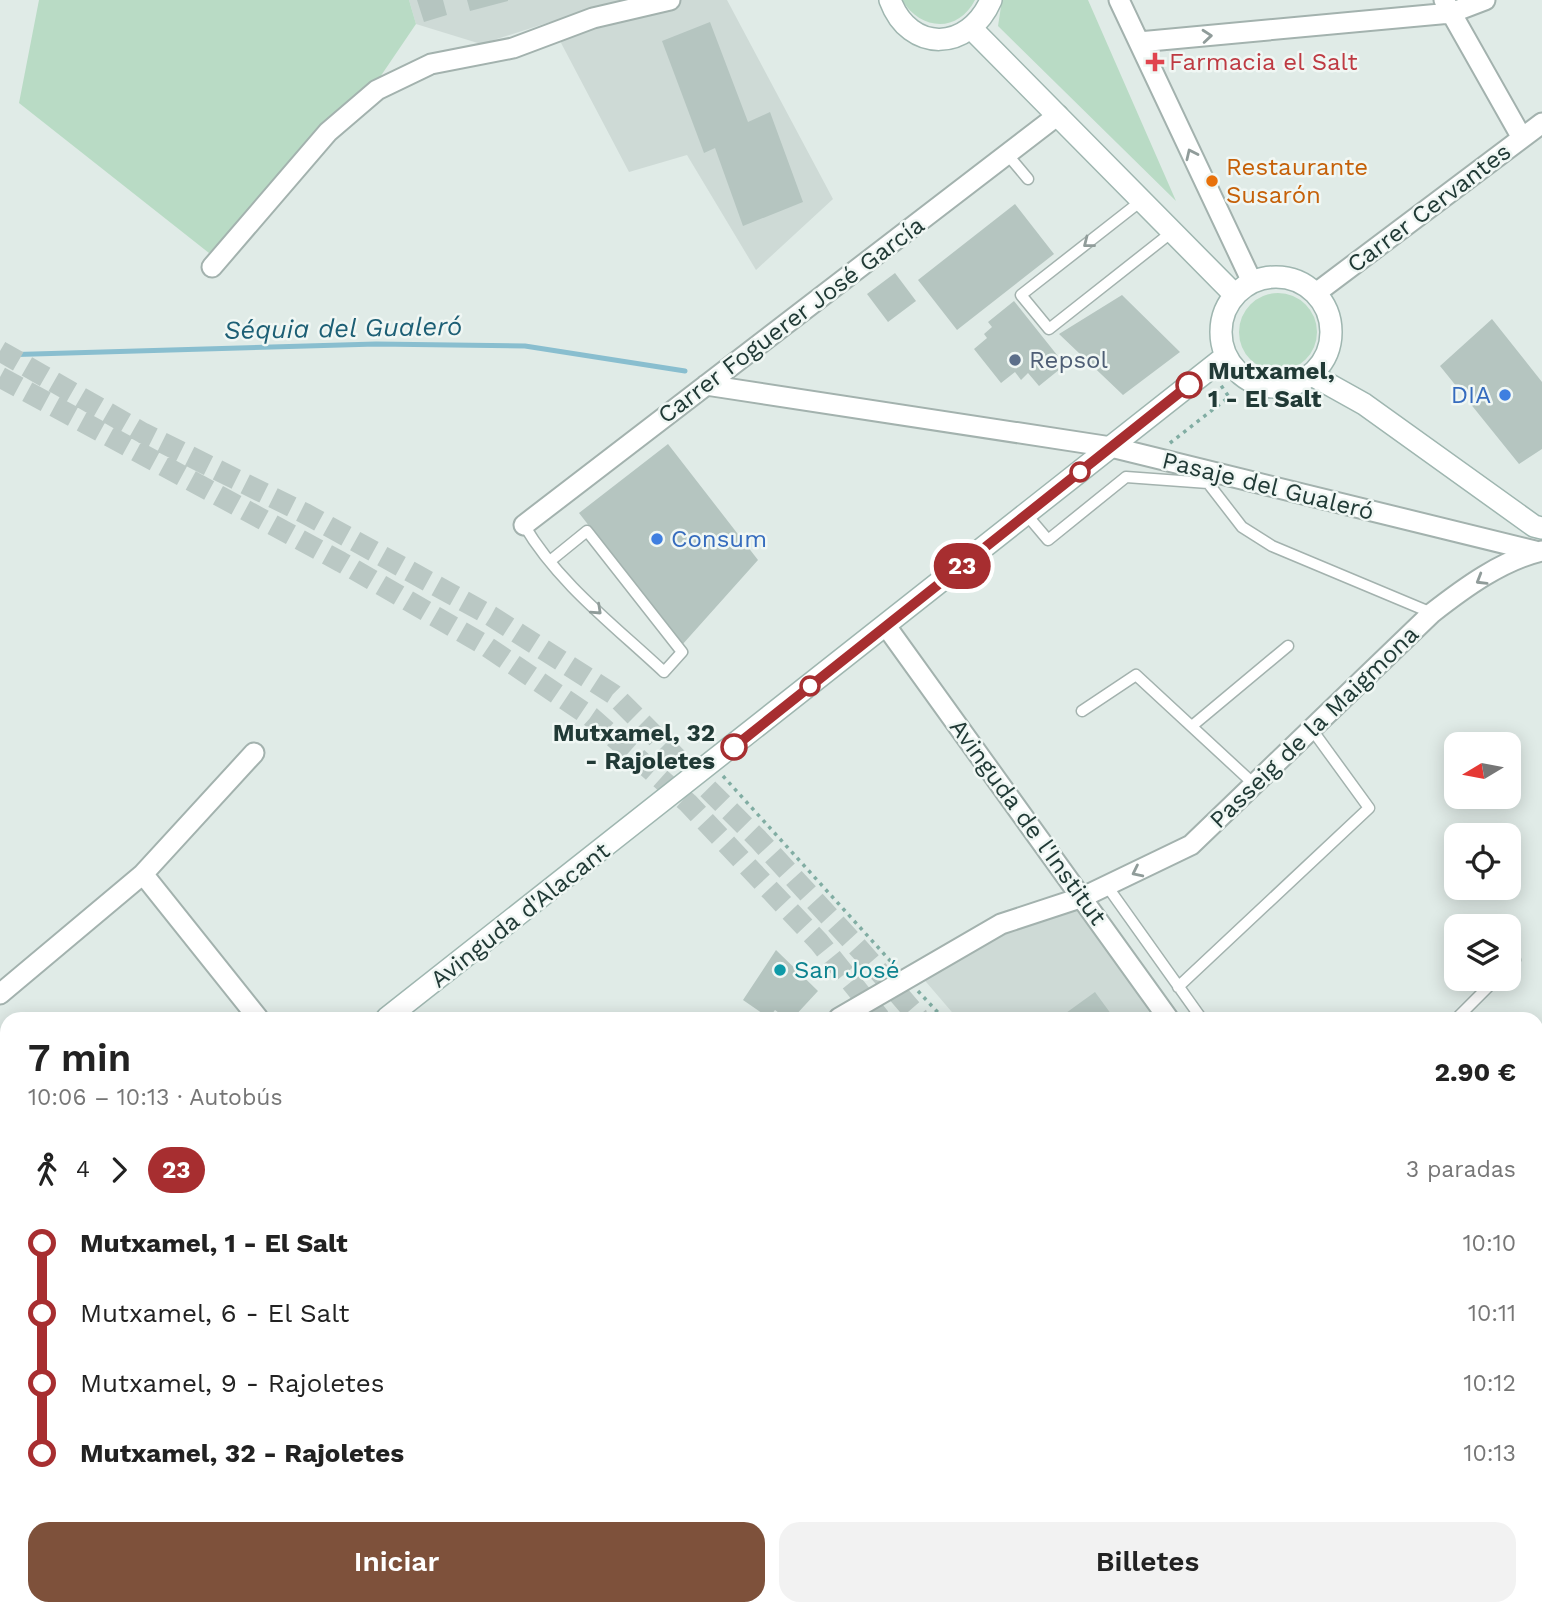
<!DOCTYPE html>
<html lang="es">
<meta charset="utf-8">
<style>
body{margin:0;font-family:"Work Sans",sans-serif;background:#f2f2f2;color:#222;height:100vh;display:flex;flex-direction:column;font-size:26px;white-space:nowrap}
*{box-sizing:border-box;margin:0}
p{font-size:23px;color:#767676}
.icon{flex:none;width:38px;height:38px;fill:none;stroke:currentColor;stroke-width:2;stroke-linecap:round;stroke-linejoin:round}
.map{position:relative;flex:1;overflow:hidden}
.drawer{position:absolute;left:0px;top:1012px;width:1544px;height:604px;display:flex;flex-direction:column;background:#fff;border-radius:21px 21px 0 0;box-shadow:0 4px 18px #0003}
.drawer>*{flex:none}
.badge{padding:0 14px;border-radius:23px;font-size:24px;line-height:46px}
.needle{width:46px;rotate:260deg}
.buttons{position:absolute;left:1444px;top:732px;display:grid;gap:14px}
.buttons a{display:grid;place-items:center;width:77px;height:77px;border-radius:14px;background:#fff;box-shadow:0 4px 18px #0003;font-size:35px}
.map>.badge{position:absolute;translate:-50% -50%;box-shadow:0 0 0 4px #fff}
.legs{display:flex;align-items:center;gap:10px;height:77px;padding:0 28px;font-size:23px}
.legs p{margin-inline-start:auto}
.summary{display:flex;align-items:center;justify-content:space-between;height:119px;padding:0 28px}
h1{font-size:38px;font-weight:600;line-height:52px}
.primary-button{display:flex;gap:14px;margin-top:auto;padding:14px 28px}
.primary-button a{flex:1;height:80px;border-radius:21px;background:#7e513b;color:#fff;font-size:28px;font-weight:600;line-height:80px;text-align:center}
.primary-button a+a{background:#f2f2f2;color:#222}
ul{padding:0 28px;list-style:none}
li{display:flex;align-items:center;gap:24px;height:70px;font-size:26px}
li i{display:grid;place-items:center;width:10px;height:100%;margin:0 9px;background:currentColor}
li i::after{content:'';width:18px;height:18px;margin:-9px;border:5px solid;border-radius:50%;background:#fff}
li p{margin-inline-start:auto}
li:first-child i{background:linear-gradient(#0000 50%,currentColor 0)}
li:last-child i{background:linear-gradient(currentColor 50%,#0000 0)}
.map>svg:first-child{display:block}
.built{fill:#cedad6}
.green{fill:#b9dbc5}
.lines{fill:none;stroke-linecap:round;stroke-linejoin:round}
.stream{stroke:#89becf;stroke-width:5}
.building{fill:#b5c5c0}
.highway-tunnel{stroke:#bac8c4;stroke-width:21;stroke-dasharray:21 10;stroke-linecap:butt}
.lane-casing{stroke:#a3b2ae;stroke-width:13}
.street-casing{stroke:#a3b2ae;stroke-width:23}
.secondary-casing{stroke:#9fb6b0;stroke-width:24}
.path{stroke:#81ada3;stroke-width:3.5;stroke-dasharray:3.5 5;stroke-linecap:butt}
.lane{stroke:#fff;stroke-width:10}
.street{stroke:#fff;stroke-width:19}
.secondary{stroke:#fff;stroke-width:21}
.oneway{stroke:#909c9a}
.line-1-casing{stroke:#fff;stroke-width:16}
.line-1{stroke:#a72e30;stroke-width:10}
.health-dot{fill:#e0444e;stroke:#f0f7f4;stroke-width:2.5}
.food-dot{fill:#e8710a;stroke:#f0f7f4;stroke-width:2.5}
.service-dot{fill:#5c6f8a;stroke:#f0f7f4;stroke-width:2.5}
.stop-1-dot{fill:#fff;stroke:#a72e30;stroke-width:3.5}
.shop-dot{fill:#3f7fe0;stroke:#f0f7f4;stroke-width:2.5}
.culture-dot{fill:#0f9aa8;stroke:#f0f7f4;stroke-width:2.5}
.labels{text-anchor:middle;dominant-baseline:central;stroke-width:5;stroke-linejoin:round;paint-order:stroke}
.health-label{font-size:24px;fill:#be3a42;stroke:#f0f7f4;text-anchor:start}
.food-label{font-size:24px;fill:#c56008;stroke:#f0f7f4;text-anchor:start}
.street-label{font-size:24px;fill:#213a36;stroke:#f0f7f4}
.service-label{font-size:24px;fill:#4e5e75;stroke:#f0f7f4;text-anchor:start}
.stop-label{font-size:24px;font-weight:bold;fill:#213a36;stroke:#f0f7f4;text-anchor:start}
.shop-label{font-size:24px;fill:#366cbe;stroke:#f0f7f4;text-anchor:end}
.culture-label{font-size:24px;fill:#0d838f;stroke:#f0f7f4;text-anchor:start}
.water-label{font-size:26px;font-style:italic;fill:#1d5f75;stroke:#f0f7f4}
</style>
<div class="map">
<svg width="1542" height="1615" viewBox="0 0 1542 1615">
<rect width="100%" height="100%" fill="#e0ebe7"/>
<path class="built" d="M409,0H727L833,199L756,270L687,155L629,172L550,22L481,44L416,24Z
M1086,907L1164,1018H957L921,976L1017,927Z"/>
<path class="green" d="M39,0H409L416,24L376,83L327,126L209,253L19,103Z
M902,0H975C958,33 921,31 902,0Z
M1002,0H1088L1176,201L998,26Z
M1239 332a39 39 0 1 1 78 0a39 39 0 1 1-78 0Z
M7,1347V1478L0,1483V1352Z
M613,1608H1077L1083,1615H664L663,1613L620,1615Z"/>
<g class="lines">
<path class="stream" d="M0,355L376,344L525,346L685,371"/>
</g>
<path class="building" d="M417,0H443L447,15L424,22Z
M467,0H508V1L470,11Z
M710,22L748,122L770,112L803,202L743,226L715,148L704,153L662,41Z
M1015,204L1054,254L957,330L918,280Z
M895,273L916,301L888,322L867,294Z
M1122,295L1180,352L1123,395L1059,334Z
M1014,301L1065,365L1039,386L1028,373L1021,380L1015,372L1001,383L974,349L987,338L984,334L992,327L988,322Z
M1492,319L1542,382V449L1519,464L1440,366Z
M668,444L758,560L682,645L579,513Z
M776,950L818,991L793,1018H786L775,1010L769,1018L743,1000Z
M1095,992L1114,1018H1059Z"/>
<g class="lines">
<path class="highway-tunnel" d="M0,351L143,433L306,514L491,616L613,694L758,839L862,952L919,1018
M0,377L341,562L483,644L591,717L688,803L819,942L880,1018
M1350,1608L1355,1615
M1389,1608L1395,1615"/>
<g class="lane-casing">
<path id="lane" d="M1007,154L1028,179
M1141,201L1021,295L1049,329L1172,232
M1026,514L1048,540L1126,477L1208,483L1242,527L1272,546L1432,613
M524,525C558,583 615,626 664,672L682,652L587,531L550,561
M1082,711L1136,675L1256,786
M1192,726L1288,646
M1107,886L1201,1018
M1508,966L1515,960
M1178,987L1369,808L1313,731
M1457,1018L1497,978"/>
</g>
<g class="street-casing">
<path id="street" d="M1119,0L1252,282
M1444,0L1522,138
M1139,42L1451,13L1485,0
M212,267L328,132L377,90L431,64L513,48L593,18L670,0
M1316,293L1542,123
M706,385L1111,447L1535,551
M524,525L1058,115
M886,626L1168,1018
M254,753L143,874L258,1018
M0,994L143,874
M839,1018L1001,924L1083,897L1191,845L1432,613C1464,588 1502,560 1542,551
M1536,1352L1542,1347
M1536,1440L1542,1444
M0,1503L7,1498
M141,1608L145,1615
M419,1608L429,1615
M589,1608L594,1615
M309,1615L318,1608
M502,1615L510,1608
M1189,1615L1198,1608"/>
</g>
<g class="secondary-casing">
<path id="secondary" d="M890,0C910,54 969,51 991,0
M972,29L1234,294
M1221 332a55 55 0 1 1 110 0a55 55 0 1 1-110 0Z
M1312,375L1364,404L1534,526L1542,528
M387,1018L1226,356
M0,1310L7,1305"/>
</g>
<path class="path" d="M1170,443L1229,397L1220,384
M723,776L894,965
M918,991L943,1018
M0,1397L7,1389
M0,1409L7,1417
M0,1481L7,1445
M1420,1608L1425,1615"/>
<use href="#lane" class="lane"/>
<use href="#street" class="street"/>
<use href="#secondary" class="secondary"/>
</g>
<defs><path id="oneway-chevron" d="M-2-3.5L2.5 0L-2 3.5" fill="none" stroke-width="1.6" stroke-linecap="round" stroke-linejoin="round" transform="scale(1.75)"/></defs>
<g class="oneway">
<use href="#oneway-chevron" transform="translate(1207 36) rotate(-5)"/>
<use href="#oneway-chevron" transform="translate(1191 154) rotate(-115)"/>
<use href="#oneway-chevron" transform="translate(1088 243) rotate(142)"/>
<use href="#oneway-chevron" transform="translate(1481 580) rotate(149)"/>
<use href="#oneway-chevron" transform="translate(597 610) rotate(43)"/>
<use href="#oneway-chevron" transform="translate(1137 872) rotate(154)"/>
</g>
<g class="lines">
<g class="line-1-casing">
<path id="line-1" d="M734,747L1189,385"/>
</g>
<use href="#line-1" class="line-1"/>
</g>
<path class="health-dot" d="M1151.5 51.5h7v7h7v7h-7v7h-7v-7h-7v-7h7z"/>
<circle class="food-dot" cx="1212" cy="181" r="7"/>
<circle class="service-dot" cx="1015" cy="360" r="7"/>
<g class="stop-1-dot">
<circle cx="1189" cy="385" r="12"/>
<circle cx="1080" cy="472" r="9"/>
<circle cx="810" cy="686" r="9"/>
<circle cx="734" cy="747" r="12"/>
</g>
<g class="shop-dot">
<circle cx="1505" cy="395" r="7"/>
<circle cx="657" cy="539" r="7"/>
</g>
<circle class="culture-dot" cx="780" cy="970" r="7"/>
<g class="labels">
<g class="health-label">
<text x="1169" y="62">Farmacia el Salt</text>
</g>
<g class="food-label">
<text x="1226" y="167">Restaurante<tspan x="1226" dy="28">Susarón</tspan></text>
</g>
<g class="street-label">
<text transform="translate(1429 208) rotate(-37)">Carrer Cervantes</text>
<text transform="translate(791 320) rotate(-37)">Carrer Foguerer José García</text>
<text transform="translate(1268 486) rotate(14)">Pasaje del Gualeró</text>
<text transform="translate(1314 727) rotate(-44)">Passeig de la Maigmona</text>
<text transform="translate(1028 822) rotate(54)">Avinguda de l'Institut</text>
<text transform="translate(520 915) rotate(-38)">Avinguda d'Alacant</text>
</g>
<g class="service-label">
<text x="1029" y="360">Repsol</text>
</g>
<g class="stop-label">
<text x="1208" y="371">Mutxamel,<tspan x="1208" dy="28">1 - El Salt</tspan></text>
<text x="715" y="733" text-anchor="end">Mutxamel, 32<tspan x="715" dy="28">- Rajoletes</tspan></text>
</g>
<g class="shop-label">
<text x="1491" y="395">DIA</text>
<text x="671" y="539" text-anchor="start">Consum</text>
</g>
<g class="culture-label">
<text x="794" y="970">San José</text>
</g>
<g class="water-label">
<text transform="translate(343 328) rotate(-1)">Séquia del Gualeró</text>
</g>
</g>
</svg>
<div class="buttons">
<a><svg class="needle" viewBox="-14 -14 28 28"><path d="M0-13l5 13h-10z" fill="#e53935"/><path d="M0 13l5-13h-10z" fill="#767676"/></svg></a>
<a><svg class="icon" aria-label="locate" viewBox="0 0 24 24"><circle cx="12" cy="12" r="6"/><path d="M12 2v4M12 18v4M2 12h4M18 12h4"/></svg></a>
<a><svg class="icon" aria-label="layers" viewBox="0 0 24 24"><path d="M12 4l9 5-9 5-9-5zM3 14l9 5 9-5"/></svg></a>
</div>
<b class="badge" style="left:962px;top:566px;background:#a72e30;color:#fff">23</b>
<section class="drawer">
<div class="summary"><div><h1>7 min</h1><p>10:06 – 10:13 · Autobús</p></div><b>2.90 €</b></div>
<div class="legs"><svg class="icon" aria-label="walk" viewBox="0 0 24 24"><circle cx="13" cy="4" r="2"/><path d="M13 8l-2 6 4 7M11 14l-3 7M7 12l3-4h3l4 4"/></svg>4<svg class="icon" aria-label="forward" viewBox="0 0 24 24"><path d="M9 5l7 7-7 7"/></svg><b class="badge" style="background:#a72e30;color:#fff">23</b><p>3 paradas</p></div>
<ul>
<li><i style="color:#a72e30"></i><b>Mutxamel, 1 - El Salt</b><p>10:10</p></li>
<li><i style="color:#a72e30"></i><span>Mutxamel, 6 - El Salt</span><p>10:11</p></li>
<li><i style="color:#a72e30"></i><span>Mutxamel, 9 - Rajoletes</span><p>10:12</p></li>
<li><i style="color:#a72e30"></i><b>Mutxamel, 32 - Rajoletes</b><p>10:13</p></li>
</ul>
<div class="primary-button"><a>Iniciar</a><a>Billetes</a></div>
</section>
</div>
